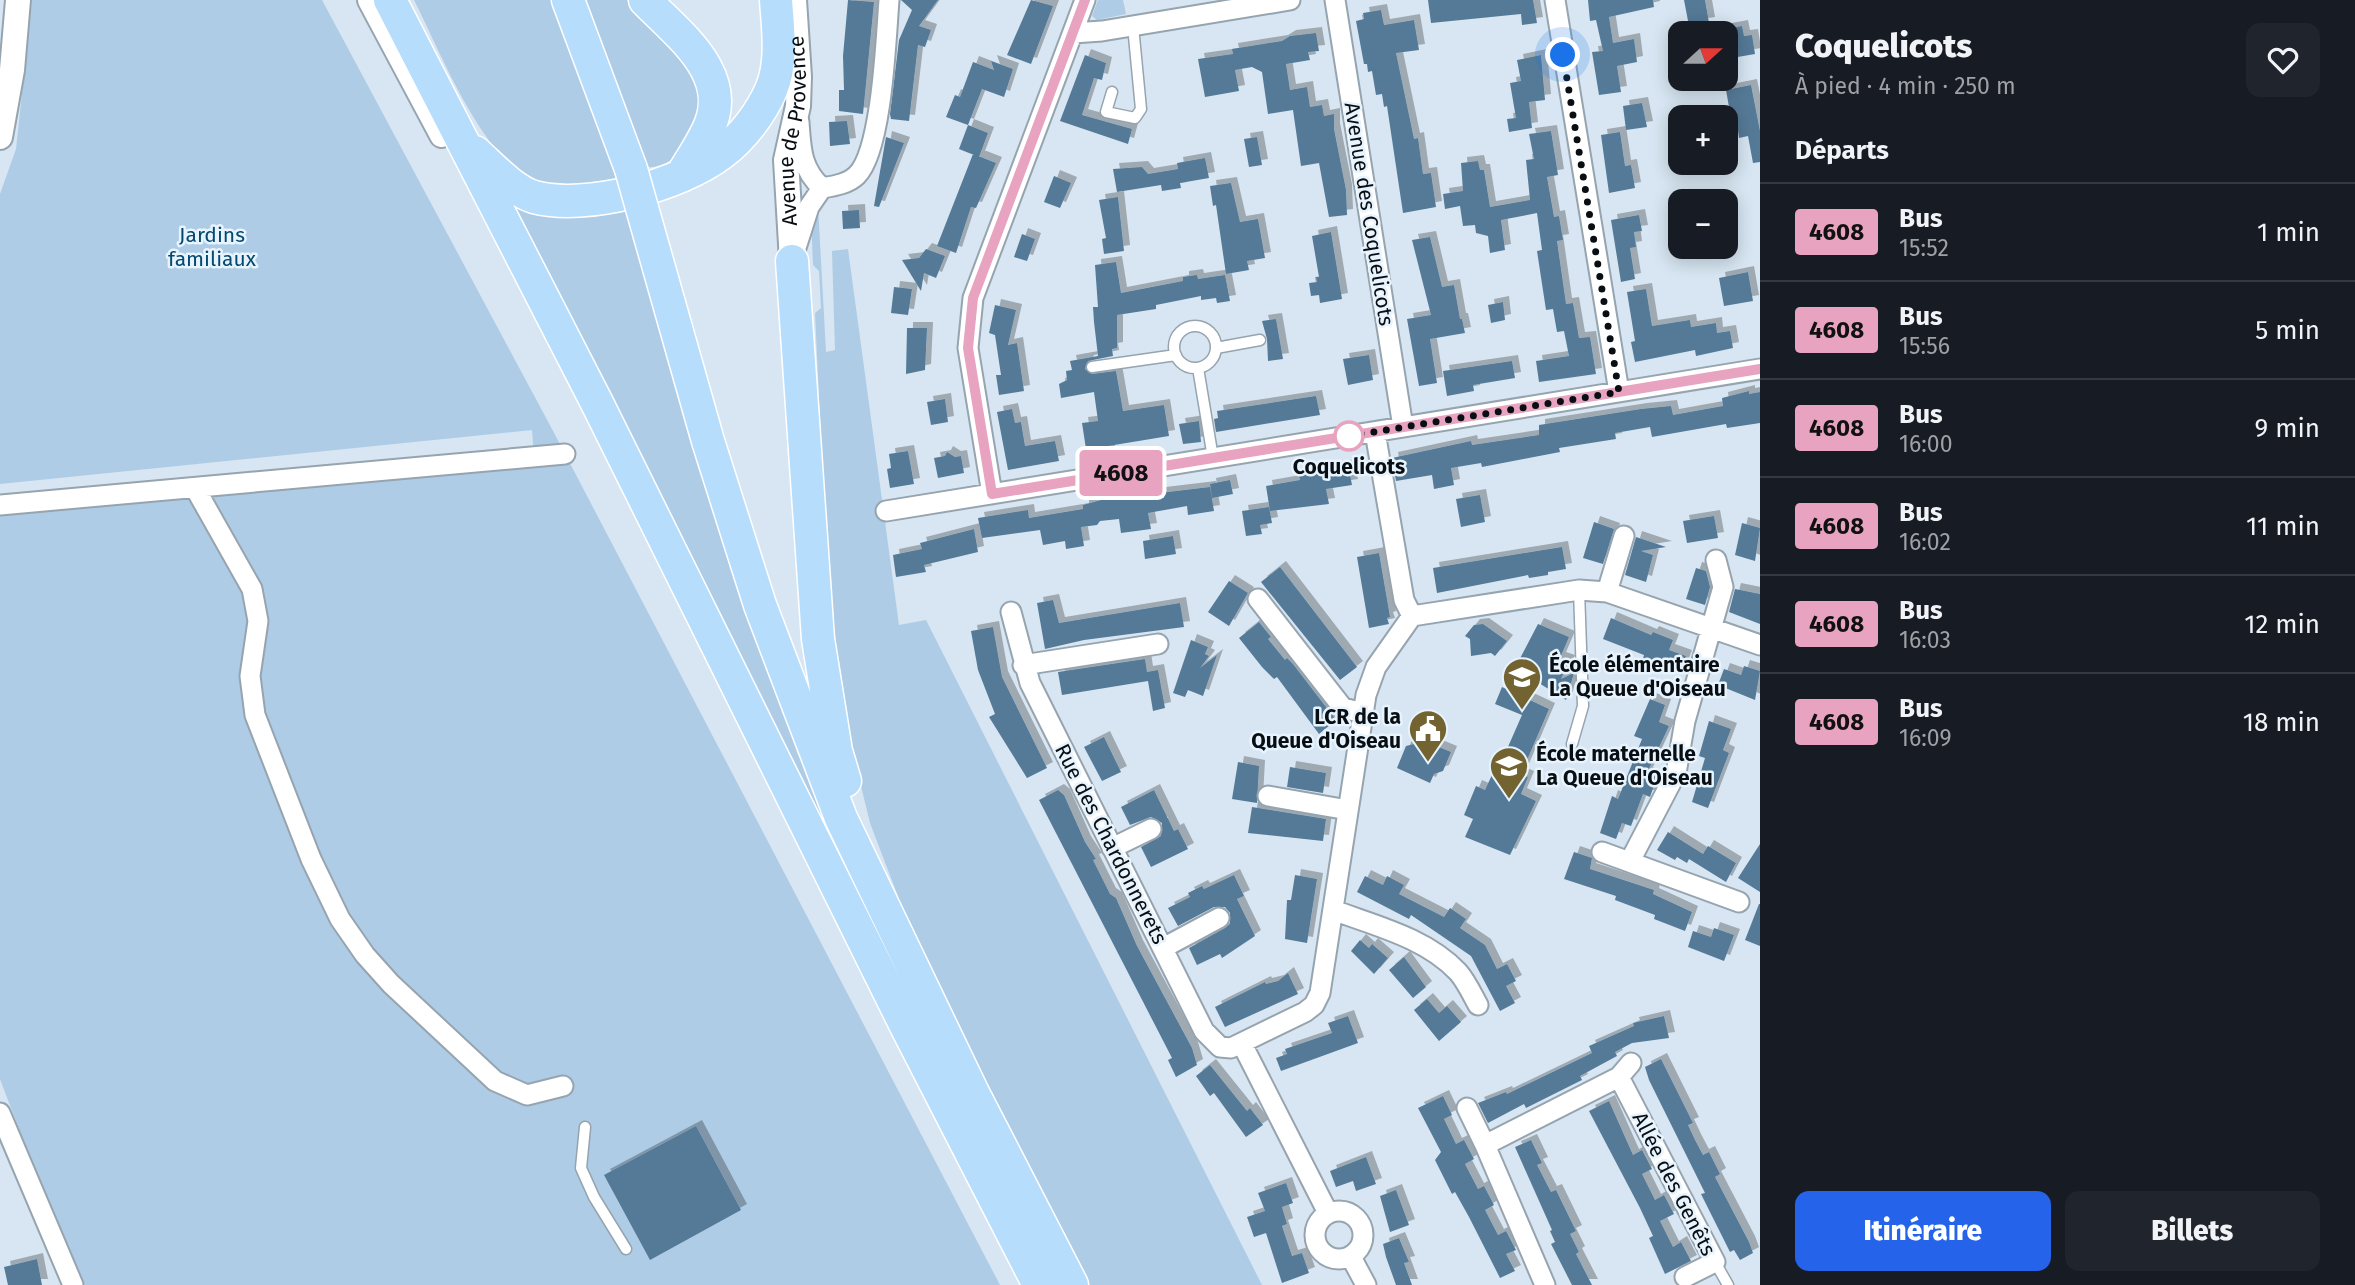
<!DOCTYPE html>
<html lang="fr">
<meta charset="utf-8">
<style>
body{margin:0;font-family:"Fira Sans",sans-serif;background:#20242c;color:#f1f3f6;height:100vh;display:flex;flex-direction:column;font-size:26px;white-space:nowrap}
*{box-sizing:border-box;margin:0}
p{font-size:23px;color:#9ea1a6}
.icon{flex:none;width:38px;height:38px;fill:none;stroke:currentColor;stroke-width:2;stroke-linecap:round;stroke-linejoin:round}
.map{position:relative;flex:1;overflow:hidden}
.sheet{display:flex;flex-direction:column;background:#171b24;width:595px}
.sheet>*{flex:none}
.badge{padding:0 14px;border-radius:5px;font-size:24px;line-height:46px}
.needle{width:46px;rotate:69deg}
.buttons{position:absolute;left:1668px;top:21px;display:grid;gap:14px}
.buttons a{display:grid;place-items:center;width:70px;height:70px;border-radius:14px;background:#171b24;box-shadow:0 4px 18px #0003;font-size:35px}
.you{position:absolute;width:35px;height:35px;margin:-18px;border:5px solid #fff;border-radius:50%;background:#1a73e8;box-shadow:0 0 0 10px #1a73e833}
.map>.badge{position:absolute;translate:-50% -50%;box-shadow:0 0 0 4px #fff}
h2{padding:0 35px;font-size:26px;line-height:63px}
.round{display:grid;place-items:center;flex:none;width:74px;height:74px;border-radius:14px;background:#20242c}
.headline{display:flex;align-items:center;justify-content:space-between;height:119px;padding:0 35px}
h1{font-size:33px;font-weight:800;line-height:52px}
.action{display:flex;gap:14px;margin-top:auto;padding:14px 35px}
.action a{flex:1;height:80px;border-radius:14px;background:#2563eb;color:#fff;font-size:28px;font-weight:800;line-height:80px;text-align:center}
.action a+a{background:#20242c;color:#f1f3f6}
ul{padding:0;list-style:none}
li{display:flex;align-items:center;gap:21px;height:98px;padding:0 35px;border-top:2px solid #363941}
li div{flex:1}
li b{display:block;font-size:26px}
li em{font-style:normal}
li .badge{min-width:77px;font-weight:700;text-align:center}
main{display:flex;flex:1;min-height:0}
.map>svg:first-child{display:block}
.green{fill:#aecce5}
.building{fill:#547a97;filter:url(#shadow)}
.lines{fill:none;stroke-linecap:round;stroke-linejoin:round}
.service-casing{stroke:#96a4af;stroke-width:13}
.minor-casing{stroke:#96a4af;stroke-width:23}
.tertiary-casing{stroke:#96a4af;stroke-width:28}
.primary-casing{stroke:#fff;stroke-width:35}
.service{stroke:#fff;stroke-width:10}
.minor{stroke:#fff;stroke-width:19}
.tertiary{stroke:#fff;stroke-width:24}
.primary{stroke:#b7ddfc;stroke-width:32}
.primary-bridge-casing{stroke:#fff;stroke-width:35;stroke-linecap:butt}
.primary-bridge{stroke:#b7ddfc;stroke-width:32}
.line-casing{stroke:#fff;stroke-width:16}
.line{stroke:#e7a3bf;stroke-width:10}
.walk{stroke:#090e12;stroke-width:7;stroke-dasharray:0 12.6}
.stop-dot{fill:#fff;stroke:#e7a3bf;stroke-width:3.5}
.labels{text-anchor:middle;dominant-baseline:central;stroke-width:5;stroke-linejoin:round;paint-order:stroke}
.street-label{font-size:21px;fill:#090e12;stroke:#e7f3fd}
.park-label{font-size:21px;fill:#034972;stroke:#e7f3fd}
.stop-label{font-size:21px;font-weight:bold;fill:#090e12;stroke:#e7f3fd}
.poi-label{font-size:21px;font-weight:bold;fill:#090e12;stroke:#e7f3fd;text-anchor:start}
</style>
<main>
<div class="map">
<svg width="1760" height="1285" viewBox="0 0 1760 1285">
<defs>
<filter id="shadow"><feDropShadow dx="6" dy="-6" stdDeviation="0" flood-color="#0004"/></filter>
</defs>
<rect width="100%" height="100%" fill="#d7e6f2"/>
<path class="green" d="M32,0H322L552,429L1000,1285H85L32,1164L0,1079V513L534,457L532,430L0,484V194L16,149Z
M414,0H554L621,185C604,186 554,194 541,188C482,160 443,57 414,0Z
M583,0H627L693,66L704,98C693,126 683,170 645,167L630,119Z
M1098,0H1123L1126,14L1097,20L1092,16Z
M508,199L627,205L697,439L1050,1285Z
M818,206L826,352L835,350L832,251L848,249L899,625L926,620L1262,1285H1088L912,933L870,823L839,696L830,631L815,313L821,308L819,271L813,265L811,218Z"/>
<path class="building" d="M848,0L874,2L863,114L839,111V90H844L843,56Z
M901,0H938L919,26L931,30L925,47L918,45L909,121L891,119L890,114L899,40L912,10Z
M1031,0L1053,6L1031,64L1007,55Z
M1428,0H1533L1537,23L1522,25L1521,14L1431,23Z
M1588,0H1653L1654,7L1609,17L1613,43L1634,39L1637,62L1617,66L1621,92L1599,95L1592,52L1603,51L1596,20L1590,21Z
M1684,0H1705L1709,23L1689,26Z
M1381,10L1384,25L1414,20L1419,50L1396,53L1414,139L1418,138L1423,174L1431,173L1436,207L1403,213L1387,106L1384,107L1382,94L1376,95L1372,71L1368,72L1367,64H1364L1356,21L1364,19L1363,13Z
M1742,26L1744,36L1752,35L1755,54L1726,59V29Z
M1316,33L1319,51L1308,52L1310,60L1286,64L1290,90L1307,87L1310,107L1322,105L1324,116L1334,114V129L1346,190L1347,215L1329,217L1319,163L1301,166L1293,110L1268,114L1262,72L1252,67L1235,70L1239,91L1205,97L1198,59L1233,54L1232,49L1282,41L1290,36Z
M1085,55L1106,63L1102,80L1094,78L1082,115L1132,129L1128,144L1060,121Z
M1541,55L1545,100L1529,102L1532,128L1509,132L1507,119L1516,118L1510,83L1521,81L1517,60Z
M991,61L1013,69L1004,97L982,89L968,125L946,117L955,95L960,97L973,62L994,70Z
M1751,85L1760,131V162L1753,163L1748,136L1739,138L1737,123L1732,124L1726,90Z
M1642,103L1647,127L1626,130L1623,106Z
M847,121L850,144L830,146L829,122Z
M968,125L988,133L979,157L959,149Z
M1551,131L1558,175L1547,177L1554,217L1559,216L1563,240L1557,241L1566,304L1573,303L1579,338L1590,337L1596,374L1539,382L1536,361L1569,356L1564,331L1557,332L1553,309L1546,310L1537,251L1542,250L1537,213L1501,220L1505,250L1490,253L1488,236L1476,233L1475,225L1463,226L1460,206L1445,209L1443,194L1463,191L1461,163L1478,161L1480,170H1484L1490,207L1530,200L1526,160L1534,159L1529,134Z
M1620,132L1625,166L1631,165L1635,188L1609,193L1601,135Z
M886,137L904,143L879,207L874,206Z
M1257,137L1262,165L1249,167L1244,139Z
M973,154L996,163L976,208L971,207L956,253L937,246Z
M1205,158L1209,178L1180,183L1181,188L1162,191L1161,185L1117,192L1113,169L1142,167L1148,174L1178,169L1177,163Z
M1054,176L1071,183L1060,208L1044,202Z
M1231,183L1240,222L1258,219L1265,258L1247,261L1249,270L1226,274L1216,205L1213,206L1210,186Z
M1118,197L1124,251L1104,254L1102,239L1106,238L1099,200Z
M859,210L860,228L843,229L842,211Z
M1639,215L1642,231L1634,232L1636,247L1630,248L1635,279L1621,282L1611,220Z
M1331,232L1342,299L1320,303L1319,295L1311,296L1309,283L1317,282L1316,277H1319L1312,236Z
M1022,234L1035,239L1027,261L1014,257Z
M1430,237L1442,287L1454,285L1460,319H1462L1465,333L1430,339L1437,383L1419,386L1407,319L1431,315L1412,240Z
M926,249L945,256L936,278L924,273L921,291L902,260L919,258Z
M1116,262L1121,293L1183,281V277L1197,275L1198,279L1225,275L1230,301L1217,303L1216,298L1201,300V296L1156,305V309L1117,315V348L1112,349L1113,356L1088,361L1085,369L1092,374L1116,371L1123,411L1164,405L1169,436L1108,446L1109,452L1090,454L1089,448L1086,449L1082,423L1098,421L1094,392L1061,398L1059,384L1067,380L1066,371L1072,370L1070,361L1098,356L1094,322L1093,307H1098L1095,265Z
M1748,272L1753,301L1724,306L1719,278Z
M894,287L912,289L908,315L891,313Z
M1646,289L1652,326L1690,320L1691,327L1716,323L1717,333L1730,331L1733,348L1696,356L1695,350L1635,362L1631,342L1635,341L1627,292Z
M1503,302L1505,320L1491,323L1488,305Z
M995,305L1016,310L1008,345L1017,343L1024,391L999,395L996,375H1001L995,335L989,333Z
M1276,319L1283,359L1268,361L1267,339L1262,321Z
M907,328H927L925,370L906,374Z
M1369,355L1373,380L1348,385L1343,359Z
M1512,361L1515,378L1473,385L1474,391L1447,396L1443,371Z
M1749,391V394L1760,392V423L1727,428L1726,424L1652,437L1650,427L1615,433L1616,439L1559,448L1560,452L1482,467L1481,463L1451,468L1454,485L1434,489L1432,475L1396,481L1392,458L1471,441L1472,445L1539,435V425L1641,409L1671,406L1673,415L1723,406L1722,398Z
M1316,396L1320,415L1216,432L1214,419L1218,418L1217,411Z
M945,399L948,422L931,425L927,402Z
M1012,409L1015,423L1021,422L1025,446L1055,441L1059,461L1008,470L997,412Z
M1199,421L1201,442L1183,444L1179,424Z
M908,451L914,484L890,488L887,469L891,468L889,454Z
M947,452L955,457L961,456L964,473L938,478L934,458L945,456Z
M1348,465L1352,485L1326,489L1329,504L1270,511L1266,486L1300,480L1299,476Z
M1230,480L1233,494L1212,498L1210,484Z
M1210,487L1214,511L1188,515L1187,506L1148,513L1151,529L1121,533L1119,519L1100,521L1097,525L1081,527L1084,546L1066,549L1065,541L1043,545L1040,530L982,538L978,518L1028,510L1029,518L1083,509V505L1101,500Z
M1480,495L1485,522L1461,527L1456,499Z
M1269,507L1272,523L1260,525L1262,534L1246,536L1242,511Z
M1714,516L1718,538L1687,543L1683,521Z
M1594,522L1614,529L1603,564L1583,558Z
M1742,523L1760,528L1755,561L1735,555Z
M974,529L978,552L924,565L926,572L896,577L893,555L922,549L920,543Z
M1173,536L1176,554L1145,559L1143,541Z
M1636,537L1666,547L1641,551L1653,555L1646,582L1625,575Z
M1562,547L1566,569L1548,572V575L1529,578L1528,575L1437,593L1433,568Z
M1379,553L1390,617L1387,618L1389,624L1369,628L1357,557Z
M1280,567L1357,667L1340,680L1261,582Z
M1696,568L1706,571L1710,587L1705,605L1686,599Z
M1229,581L1248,593L1229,626L1208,612Z
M1735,589L1760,594V624L1729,612Z
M1053,600L1059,623L1180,603L1184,627L1084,640L1045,649L1037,603Z
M1611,618L1651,635L1653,632L1673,640L1669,650L1686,656L1680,672L1643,659L1644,655L1603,639Z
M1259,622L1271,637L1268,639L1285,660L1287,658L1293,664L1336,720L1319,734L1277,677L1274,679L1262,667L1239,638Z
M1483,624L1507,641L1495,656L1491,653L1471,656L1470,639L1465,636L1474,625Z
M1538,624L1569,637L1560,658L1569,661L1561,679L1574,673L1566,700L1515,668Z
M993,627L1002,677L1047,768L1027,778L989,717L995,714L978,670L971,631Z
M1191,640L1208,647L1205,654L1209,656L1200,668L1217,655L1203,696L1188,690L1185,697L1173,693Z
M1145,659L1147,672L1158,670L1165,708L1153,711L1148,681L1062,695L1058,672Z
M1744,666L1760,671L1755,700L1718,685L1724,669L1741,675Z
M1502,687L1549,709L1521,774L1528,777L1521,794L1536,801L1510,855L1465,837L1473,819L1464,815L1476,786L1485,790L1497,764L1500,765L1522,715L1495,704Z
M1650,699L1665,705L1659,722L1669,726L1647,773L1657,777L1650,797L1643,794L1631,826L1622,823L1616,839L1600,833L1612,796L1618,799L1642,739L1634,736Z
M1709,721L1731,729L1723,750L1729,753L1708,808L1692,802L1705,758L1699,756Z
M1104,737L1121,772L1102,781L1084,747Z
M1417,738L1451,752L1443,771L1434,774L1430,783L1397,768L1406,746L1414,744Z
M1238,762L1259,766L1257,803L1232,799Z
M1290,767L1326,773L1323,793L1287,787Z
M1058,790L1064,795L1085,842L1096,859L1093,860L1110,894L1116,898L1137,946L1192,1048L1197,1065L1176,1077L1168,1060L1172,1058L1155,1025L1039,800Z
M1154,790L1174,831L1178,829L1188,849L1151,867L1141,847L1161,836L1162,823L1151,817L1130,825L1121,807Z
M1252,807L1326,819L1323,841L1248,833Z
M1668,832L1703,854L1708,846L1736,863L1726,882L1689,859L1687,863L1677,857L1675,860L1657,850Z
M1760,844V892L1738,878Z
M1574,852L1592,858L1590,869L1654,890L1653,894L1692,912L1685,931L1654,919L1655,915L1615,900L1616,896L1564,879Z
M1234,875L1244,896L1237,899L1255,936L1222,958L1220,954L1197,965L1189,948L1225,928L1230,924V913L1225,907H1214L1178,926L1168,908L1190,897L1188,893L1202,886L1204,889Z
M1295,875L1317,879L1307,943L1285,939L1287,900H1291Z
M1365,876L1383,885L1387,876L1404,885L1399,894L1444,917L1450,908L1466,919L1460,928L1485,945L1497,969L1507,964L1516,981L1506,986L1515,1003L1500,1011L1471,956L1411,915L1409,919L1357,892Z
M1759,904H1760V946L1745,940Z
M1714,928L1734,935L1724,961L1688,947L1693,931L1711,937Z
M1360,940L1369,948L1372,944L1388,958L1374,974L1351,951Z
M1404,957L1426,987L1413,998L1389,970Z
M1288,973L1298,994L1225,1027L1215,1007L1265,982L1266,984L1278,981Z
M1427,999L1439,1013L1447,1006L1461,1022L1439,1041L1414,1010Z
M1348,1016L1358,1043L1281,1071L1276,1058L1287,1054L1285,1049L1332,1033L1328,1023Z
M1664,1016L1669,1038L1632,1043L1615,1052L1617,1056L1580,1076L1582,1080L1526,1108L1524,1104L1488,1123L1478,1103L1506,1092L1507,1094L1592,1053L1589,1046L1634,1026L1633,1023Z
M1661,1059L1693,1123L1688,1125L1695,1140L1703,1155L1709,1152L1720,1174L1715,1177L1749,1242L1753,1253L1740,1260L1734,1250L1730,1252L1701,1194L1705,1193L1649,1080L1645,1067Z
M1210,1065L1247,1111L1250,1108L1263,1125L1246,1137L1214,1093L1210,1096L1196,1076Z
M1443,1096L1452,1115L1444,1119L1456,1144L1464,1140L1474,1159L1465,1164L1478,1189L1484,1186L1494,1205L1485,1210L1498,1235L1506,1231L1516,1250L1506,1254L1515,1271L1500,1278L1469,1217L1455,1192L1452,1194L1435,1160L1441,1152L1418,1108Z
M1609,1101L1633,1155L1642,1150L1652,1169L1642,1174L1655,1200L1664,1195L1674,1214L1660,1221L1673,1247L1681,1242L1691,1261L1665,1274L1649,1238L1653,1236L1640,1208L1589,1111Z
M696,1126L741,1210L650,1260L604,1175Z
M1531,1140L1542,1163L1537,1165L1551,1192L1556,1190L1576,1231L1570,1234L1579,1252L1576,1254L1592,1285H1572L1551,1244L1555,1242L1550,1231L1552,1230L1515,1147Z
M1366,1157L1376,1184L1356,1191L1353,1181L1336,1187L1330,1171Z
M1286,1183L1293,1203L1282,1207L1287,1224L1282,1226L1292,1256L1302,1253L1309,1273L1282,1283L1266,1233L1254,1237L1247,1217L1265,1211L1258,1193Z
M1396,1190L1409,1225L1390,1232L1380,1196Z
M1399,1238L1409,1262L1404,1263L1412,1285H1396L1386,1257L1383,1244Z
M37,1259L42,1285H8L4,1267Z"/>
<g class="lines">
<g class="service-casing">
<path id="service" d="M1112,92L1106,112L1135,118L1141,109L1133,26
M1174 347a21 21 0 1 1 42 0a21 21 0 1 1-42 0Z
M1216,348L1260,340
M1092,367L1176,355
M1198,368L1213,458
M1572,744L1583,706L1579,590
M585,1127L581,1168L594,1197L626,1249
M1715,1262L1728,1285"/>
</g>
<g class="minor-casing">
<path id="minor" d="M1335,0L1403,427
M1555,0L1619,392
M1073,33L1102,31L1290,0
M799,122C801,150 801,168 822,188
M822,188C834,186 848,184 857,175C882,150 886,38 889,0
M794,254L809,207L822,188
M1375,432L1404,600L1412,616
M195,488L252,589L258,621L250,676L255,715L311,859L340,919L365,955L391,984L495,1081L527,1095L563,1086
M992,494L968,348L973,298L1085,0
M0,505L565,454
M886,511L1760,369
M1607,592L1624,536
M1258,599L1343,708L1363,713
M1011,612L1030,683L1204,1031L1220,1047L1231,1048L1305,1012L1314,1005L1320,993L1366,695L1376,667L1412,616L1579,590L1607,592L1760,645
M1023,665L1158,644
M1268,796L1348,810
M1112,848L1151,829
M1602,852L1739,902
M1630,861L1676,773L1685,721L1723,587L1716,560
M1333,910C1376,926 1426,938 1458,972C1466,981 1472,994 1478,1005
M1163,948L1219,918
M1242,1044L1328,1213
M1619,1077L1631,1063
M1467,1108L1485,1145
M0,1113L73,1285
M1315 1235a24 24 0 1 1 48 0a24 24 0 1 1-48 0Z
M1351,1257L1366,1285
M1545,1285L1485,1145L1619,1077L1715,1262L1685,1277"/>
</g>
<g class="tertiary-casing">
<g id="tertiary">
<path d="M370,0L442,135"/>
<path d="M0,137L12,70L18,0"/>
<path id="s1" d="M792,261L786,160L798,106L799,77L794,0"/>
</g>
</g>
<g class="primary-casing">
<path id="primary" d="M390,0L597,403L908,1030L1039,1285
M568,0L631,169
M645,0C680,36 736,76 707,132C700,147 690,161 682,175
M475,152C492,167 512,190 534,197C586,211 681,185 722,153C743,137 761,113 771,90C783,62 778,29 776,0
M642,208L708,441L760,605L841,818L973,1093L1072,1285
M792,261L818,639L836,751L845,781"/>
</g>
<use href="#service" class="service"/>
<use href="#minor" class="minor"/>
<use href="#tertiary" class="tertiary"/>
<use href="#primary" class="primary"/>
<g class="primary-bridge-casing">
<path id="primary-bridge" d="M631,169L642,208"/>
</g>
<use href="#primary-bridge" class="primary-bridge"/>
</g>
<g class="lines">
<g class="line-casing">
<path id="line" d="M1085,0L973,298L968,348L992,494L1760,369"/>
</g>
<use href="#line" class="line"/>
<path class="walk" d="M1349,436L1619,392L1563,55"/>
</g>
<defs>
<g id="school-pin" transform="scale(2.0125)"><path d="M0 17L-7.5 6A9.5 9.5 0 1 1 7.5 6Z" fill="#726330" stroke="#e7f3fd"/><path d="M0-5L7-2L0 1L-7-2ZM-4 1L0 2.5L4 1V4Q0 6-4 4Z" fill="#fff"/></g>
<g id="civic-pin" transform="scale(2.0125)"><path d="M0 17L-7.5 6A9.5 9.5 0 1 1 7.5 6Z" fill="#726330" stroke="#e7f3fd"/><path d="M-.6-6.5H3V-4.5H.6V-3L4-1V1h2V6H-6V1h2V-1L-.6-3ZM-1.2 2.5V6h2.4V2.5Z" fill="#fff"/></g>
</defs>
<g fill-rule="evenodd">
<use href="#school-pin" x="1522" y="677"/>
<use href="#civic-pin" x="1428" y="729"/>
<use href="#school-pin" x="1509" y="766"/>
</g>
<circle class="stop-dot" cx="1349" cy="436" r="14"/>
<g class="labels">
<g class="street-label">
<text stroke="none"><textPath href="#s1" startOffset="131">Avenue de Provence</textPath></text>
<text transform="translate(1369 214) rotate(81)">Avenue des Coquelicots</text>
<text transform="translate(1111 844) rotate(63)">Rue des Chardonnerets</text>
<text transform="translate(1674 1184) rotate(63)">Allée des Genêts</text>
</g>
<g class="park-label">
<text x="212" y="235">Jardins<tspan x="212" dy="24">familiaux</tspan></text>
</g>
<g class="stop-label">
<text x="1349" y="467">Coquelicots</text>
</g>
<g class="poi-label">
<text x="1549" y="665">École élémentaire<tspan x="1549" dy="24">La Queue d'Oiseau</tspan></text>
<text x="1401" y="717" text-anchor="end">LCR de la<tspan x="1401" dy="24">Queue d'Oiseau</tspan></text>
<text x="1536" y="754">École maternelle<tspan x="1536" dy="24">La Queue d'Oiseau</tspan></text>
</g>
</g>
</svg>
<div class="buttons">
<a><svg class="needle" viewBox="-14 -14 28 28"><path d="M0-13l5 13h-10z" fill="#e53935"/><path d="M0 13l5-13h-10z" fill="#9ea1a6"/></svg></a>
<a>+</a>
<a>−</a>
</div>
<div class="you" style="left:1563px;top:55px"></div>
<b class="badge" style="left:1121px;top:473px;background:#e7a3bf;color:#111">4608</b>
</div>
<section class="sheet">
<div class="headline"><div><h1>Coquelicots</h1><p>À pied · 4 min · 250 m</p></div><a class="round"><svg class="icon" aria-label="heart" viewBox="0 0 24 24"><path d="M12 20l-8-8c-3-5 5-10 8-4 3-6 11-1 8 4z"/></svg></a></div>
<h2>Départs</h2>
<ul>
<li><span class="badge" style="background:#e7a3bf;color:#111">4608</span><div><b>Bus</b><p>15:52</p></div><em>1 min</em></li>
<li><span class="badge" style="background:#e7a3bf;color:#111">4608</span><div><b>Bus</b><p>15:56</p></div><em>5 min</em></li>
<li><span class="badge" style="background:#e7a3bf;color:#111">4608</span><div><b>Bus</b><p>16:00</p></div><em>9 min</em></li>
<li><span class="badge" style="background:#e7a3bf;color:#111">4608</span><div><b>Bus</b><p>16:02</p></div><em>11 min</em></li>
<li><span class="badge" style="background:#e7a3bf;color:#111">4608</span><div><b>Bus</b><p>16:03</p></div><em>12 min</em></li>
<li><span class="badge" style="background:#e7a3bf;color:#111">4608</span><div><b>Bus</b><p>16:09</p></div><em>18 min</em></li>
</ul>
<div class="action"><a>Itinéraire</a><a>Billets</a></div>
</section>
</main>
